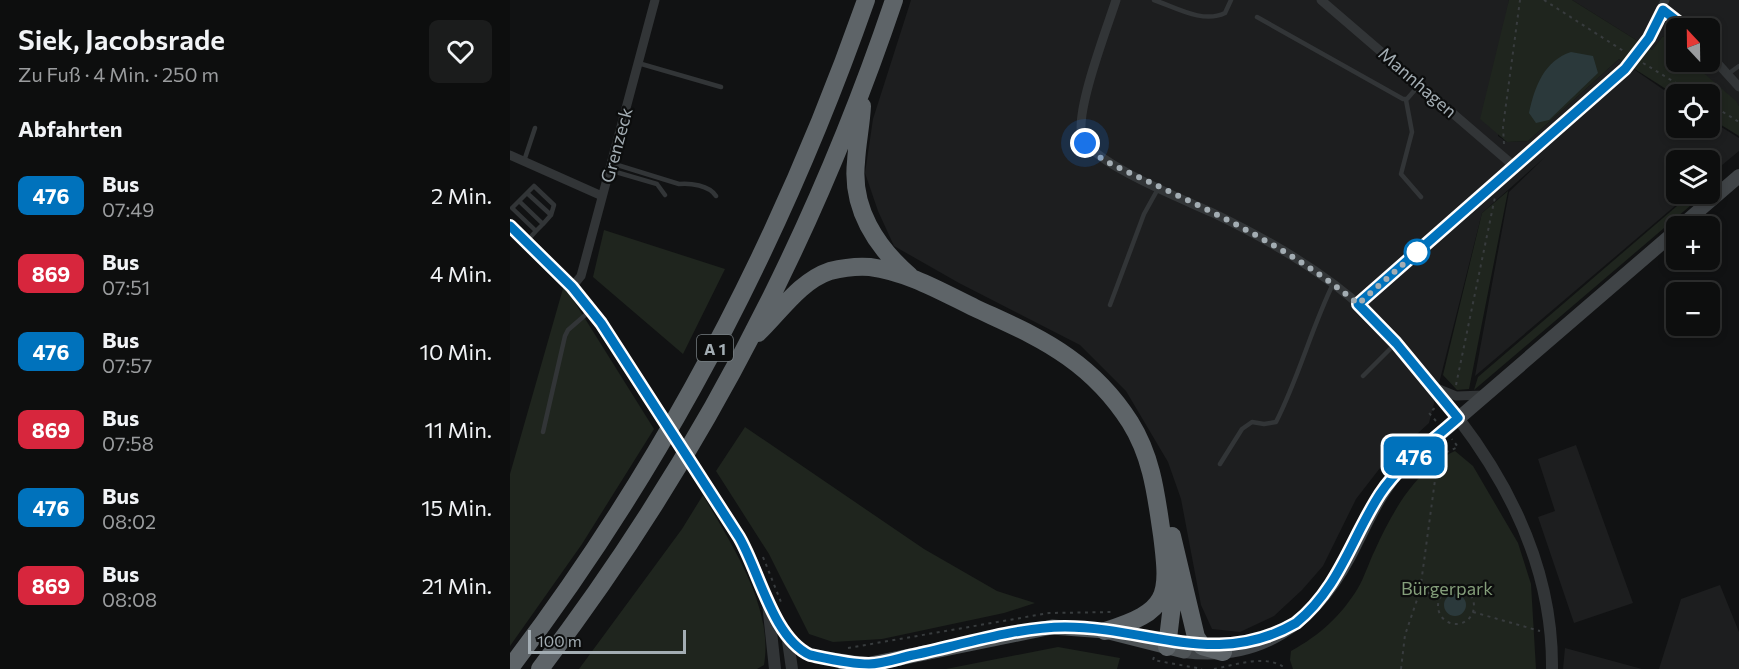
<!DOCTYPE html>
<html lang="de">
<meta charset="utf-8">
<style>
body{margin:0;font-family:Commissioner,sans-serif;background:#1b1c1c;color:#f1f3f6;height:100vh;display:flex;flex-direction:column;font-size:22px;white-space:nowrap}
*{box-sizing:border-box;margin:0}
p{font-size:20px;color:#9a9c9e}
.icon{flex:none;width:33px;height:33px;fill:none;stroke:currentColor;stroke-width:2;stroke-linecap:round;stroke-linejoin:round}
.map{position:relative;flex:1;overflow:hidden}
.details{display:flex;flex-direction:column;background:#0d0e0e;width:510px}
.details>*{flex:none}
.badge{padding:0 12px;border-radius:9px;font-size:21px;line-height:39px}
.needle{width:39px;rotate:338deg}
.fabs{position:absolute;left:1156px;top:18px;display:grid;gap:12px}
.fabs a{display:grid;place-items:center;width:54px;height:54px;border-radius:9px;background:#0d0e0e;box-shadow:0 3px 9px #0003,0 0 0 2px #2d2e2e;font-size:30px}
.scale{position:absolute;left:18px;bottom:15px;width:158px;box-sizing:border-box;padding-left:6px;border:3px solid #a3adb3;border-top:0;font-size:16px;line-height:21px;white-space:nowrap;color:#a3adb3;-webkit-text-stroke:4px #0c0d0d;paint-order:stroke}
.you{position:absolute;width:30px;height:30px;margin:-15px;border:4px solid #fff;border-radius:50%;background:#1a73e8;box-shadow:0 0 0 9px #1a73e833}
.map>.badge{position:absolute;translate:-50% -50%;box-shadow:0 0 0 3px #fff}
h2{padding:0 18px;font-size:22px;line-height:54px}
.round{display:grid;place-items:center;flex:none;width:63px;height:63px;border-radius:9px;background:#1b1c1c}
.head{display:flex;align-items:center;justify-content:space-between;height:102px;padding:0 18px}
h1{font-size:28px;font-weight:600;line-height:45px}
ul{padding:0;list-style:none}
li{display:flex;align-items:center;gap:18px;height:78px;padding:0 18px}
li div{flex:1}
li b{display:block;font-size:22px}
li em{font-style:normal}
li .badge{min-width:66px;font-weight:700;text-align:center}
main{display:flex;flex:1;min-height:0}
.map>svg:first-child{display:block}
.built{fill:#1d1e1f}
.green{fill:#1f251e}
.water{fill:#2b393b}
.lines{fill:none;stroke-linecap:round;stroke-linejoin:round}
.path{stroke:#383c3e;stroke-width:2;stroke-dasharray:3 4.5;stroke-linecap:butt}
.service{stroke:#323537;stroke-width:4.5}
.minor{stroke:#323537;stroke-width:9}
.tertiary{stroke:#323537;stroke-width:12}
.secondary{stroke:#404447;stroke-width:14}
.primary{stroke:#4e5356;stroke-width:15}
.motorway{stroke:#5e6468;stroke-width:18}
.tertiary-bridge{stroke:#323537;stroke-width:12}
.line-casing{stroke:#fff;stroke-width:14}
.line{stroke:#0072bc;stroke-width:9}
.walk{stroke:#a3adb3;stroke-width:6;stroke-dasharray:0 10.8}
.stop-dot{fill:#fff;stroke:#0072bc;stroke-width:3}
.labels{text-anchor:middle;dominant-baseline:central;stroke-width:4.5;stroke-linejoin:round;paint-order:stroke}
.shield{fill:#0c0d0d;stroke:#767d81;stroke-width:1.5}
.shield-label{font-size:16px;font-weight:bold;fill:#a3adb3}
.street-label{font-size:18px;fill:#a3adb3;stroke:#0c0d0d}
.park-label{font-size:18px;fill:#849e7a;stroke:#0c0d0d}
</style>
<main>
<section class="details">
<div class="head"><div><h1>Siek, Jacobsrade</h1><p>Zu Fuß · 4 Min. · 250 m</p></div><a class="round"><svg class="icon" aria-label="heart" viewBox="0 0 24 24"><path d="M12 20l-8-8c-3-5 5-10 8-4 3-6 11-1 8 4z"/></svg></a></div>
<h2>Abfahrten</h2>
<ul>
<li><span class="badge" style="background:#0072bc;color:#fff">476</span><div><b>Bus</b><p>07:49</p></div><em>2 Min.</em></li>
<li><span class="badge" style="background:#d7263d;color:#fff">869</span><div><b>Bus</b><p>07:51</p></div><em>4 Min.</em></li>
<li><span class="badge" style="background:#0072bc;color:#fff">476</span><div><b>Bus</b><p>07:57</p></div><em>10 Min.</em></li>
<li><span class="badge" style="background:#d7263d;color:#fff">869</span><div><b>Bus</b><p>07:58</p></div><em>11 Min.</em></li>
<li><span class="badge" style="background:#0072bc;color:#fff">476</span><div><b>Bus</b><p>08:02</p></div><em>15 Min.</em></li>
<li><span class="badge" style="background:#d7263d;color:#fff">869</span><div><b>Bus</b><p>08:08</p></div><em>21 Min.</em></li>
</ul>
</section>
<div class="map">
<svg width="1229" height="669" viewBox="0 0 1229 669">
<rect width="100%" height="100%" fill="#111213"/>
<path class="built" d="M401,0H999L988,136L997,142L1018,141L1109,59L1167,99V128H1200V120L1229,138V151L1200,175V160H1167V194H1179L965,376L999,192L1035,157L972,213L919,423L870,468L846,499L813,566L792,590L764,616L730,632L702,629L691,605L671,499L658,462L616,391L570,345L449,283L384,246L368,211L355,173L363,119Z
M1062,0H1229V106L1181,62H1200V28H1167V49L1153,36L1142,50Z
M1066,445L1123,603L1064,623L1028,517L1045,511L1028,459Z
M1210,585L1229,632V669H1149L1171,599Z
M1055,648L1132,669H1053Z"/>
<path class="green" d="M999,0H1062L1142,50L1153,36L1167,49V62H1181L1226,101L1229,106V136L1200,118V94L1167,96L1109,59L1018,141L997,142L970,119Z
M998,191L959,389L947,390L933,375L972,213Z
M1181,194H1194L964,390L968,377Z
M94,230L215,269L173,354L83,277Z
M54,285L144,429L72,544L0,646V474Z
M235,427L414,549L487,591L525,603L494,613L372,639L323,642L299,634L259,554L206,471Z
M945,451L963,466L1008,543L1021,584L1026,669H783L780,660L781,651C810,635 831,616 848,588C855,576 859,562 865,550C882,512 906,469 945,451Z
M193,495C221,544 264,607 254,665L247,669H69L172,529Z
M548,647L610,658L607,669H436Z"/>
<path class="water" d="M1061,52L1083,56L1088,73L1039,120L1026,123L1019,113C1025,86 1034,61 1061,52Z
M934 605a11 11 0 1 1 22 0a11 11 0 1 1-22 0Z"/>
<g class="lines">
<path class="path" d="M1034,0L1115,52
M1133,63L1184,94
M1200,104L1229,122
M994,144L993,127L1010,0
M946,385L985,197
M926,421L919,413L927,406
M253,557L271,602
M928 606a18 18 0 1 1 36 0a18 18 0 1 1-36 0Z
M910,591L931,596
M963,612L1030,631
M338,648L539,613L605,612
M644,657L643,660L692,669
M704,669C725,665 758,653 776,669
M891,669L895,635L910,591L928,458L930,455L948,447L942,439"/>
<path class="service" d="M644,0C665,7 693,24 715,13L721,0
M747,17L893,99H897L910,84
M128,63L211,87
M1218,74L1229,66
M896,100L902,132L891,174L911,197
M14,161L25,128
M101,163L169,184C180,183 199,185 206,196
M99,170L147,184L155,195
M17,193L24,186L44,205L41,215
M9,201L17,193L41,215L33,224
M2,208L9,201L33,224L26,231
M2,208L26,231L16,242
M600,305L634,214L649,187
M853,376L886,343
M33,432L55,336L58,330L81,310
M710,464L732,429L742,422L754,424L766,422C789,377 801,329 823,284"/>
<path class="minor" d="M606,0C597,28 565,111 572,136C581,163 675,200 703,213C757,239 812,270 856,311C890,343 918,382 948,418
M811,0L1004,166
M1153,10L1176,28
M1200,55L1229,87
M0,155L92,196
M62,287L71,276L145,0
M848,304L1115,69L1139,38L1155,0
M924,387L946,396L974,395"/>
<path class="tertiary" d="M0,226L62,287L81,310L134,389
M948,418C1004,491 1043,576 1042,669
M201,494L238,552L258,603L278,640L300,655L354,663
M258,603L265,669
M278,641L282,669"/>
<path class="secondary" d="M1171,226L1229,176
M674,651C750,661 803,623 838,558C855,526 867,494 892,467L1167,230"/>
<path class="primary" d="M336,669L542,627L595,631L674,651"/>
<path class="motorway" d="M352,106C351,125 347,143 346,162C341,208 366,247 400,276
M248,333C270,312 290,281 320,271C332,268 347,266 360,267C398,272 432,292 465,308C497,323 529,336 558,357C582,374 604,397 620,422C642,457 646,494 652,535C660,597 659,611 595,631
M662,536L686,637L692,646L713,652
M657,647L665,580
M0,668C156,463 271,242 356,0
M30,669C184,467 303,240 384,0"/>
<path class="tertiary-bridge" d="M134,389L201,494"/>
</g>
<g class="lines">
<g class="line-casing">
<path id="line" d="M0,226L62,287L91,323L229,537C249,571 263,638 300,655C319,659 340,664 359,664C373,664 389,658 403,655C451,645 507,627 555,627C638,627 707,669 786,623C829,588 841,539 870,494C890,464 921,442 948,418L886,343L848,304L1115,69L1139,38L1153,10L1176,28"/>
</g>
<use href="#line" class="line"/>
<path class="walk" d="M575,143L586,155L603,165C688,205 775,243 848,304L907,252"/>
</g>
<circle class="stop-dot" cx="907" cy="252" r="12"/>
<g class="labels">
<rect class="shield" x="187" y="335" width="36" height="26" rx="4.5"/>
<g class="shield-label">
<text x="205" y="348">A 1</text>
</g>
<g class="street-label">
<text transform="translate(908 82) rotate(41)">Mannhagen</text>
<text transform="translate(106 145) rotate(-75)">Grenzeck</text>
</g>
<g class="park-label">
<text x="937" y="588">Bürgerpark</text>
</g>
</g>
</svg>
<div class="fabs">
<a><svg class="needle" viewBox="-14 -14 28 28"><path d="M0-13l5 13h-10z" fill="#e53935"/><path d="M0 13l5-13h-10z" fill="#9a9c9e"/></svg></a>
<a><svg class="icon" aria-label="locate" viewBox="0 0 24 24"><circle cx="12" cy="12" r="6"/><path d="M12 2v4M12 18v4M2 12h4M18 12h4"/></svg></a>
<a><svg class="icon" aria-label="layers" viewBox="0 0 24 24"><path d="M12 4l9 5-9 5-9-5zM3 14l9 5 9-5"/></svg></a>
<a>+</a>
<a>−</a>
</div>
<div class="scale">100 m</div>
<div class="you" style="left:575px;top:143px"></div>
<b class="badge" style="left:904px;top:456px;background:#0072bc;color:#fff">476</b>
</div>
</main>
